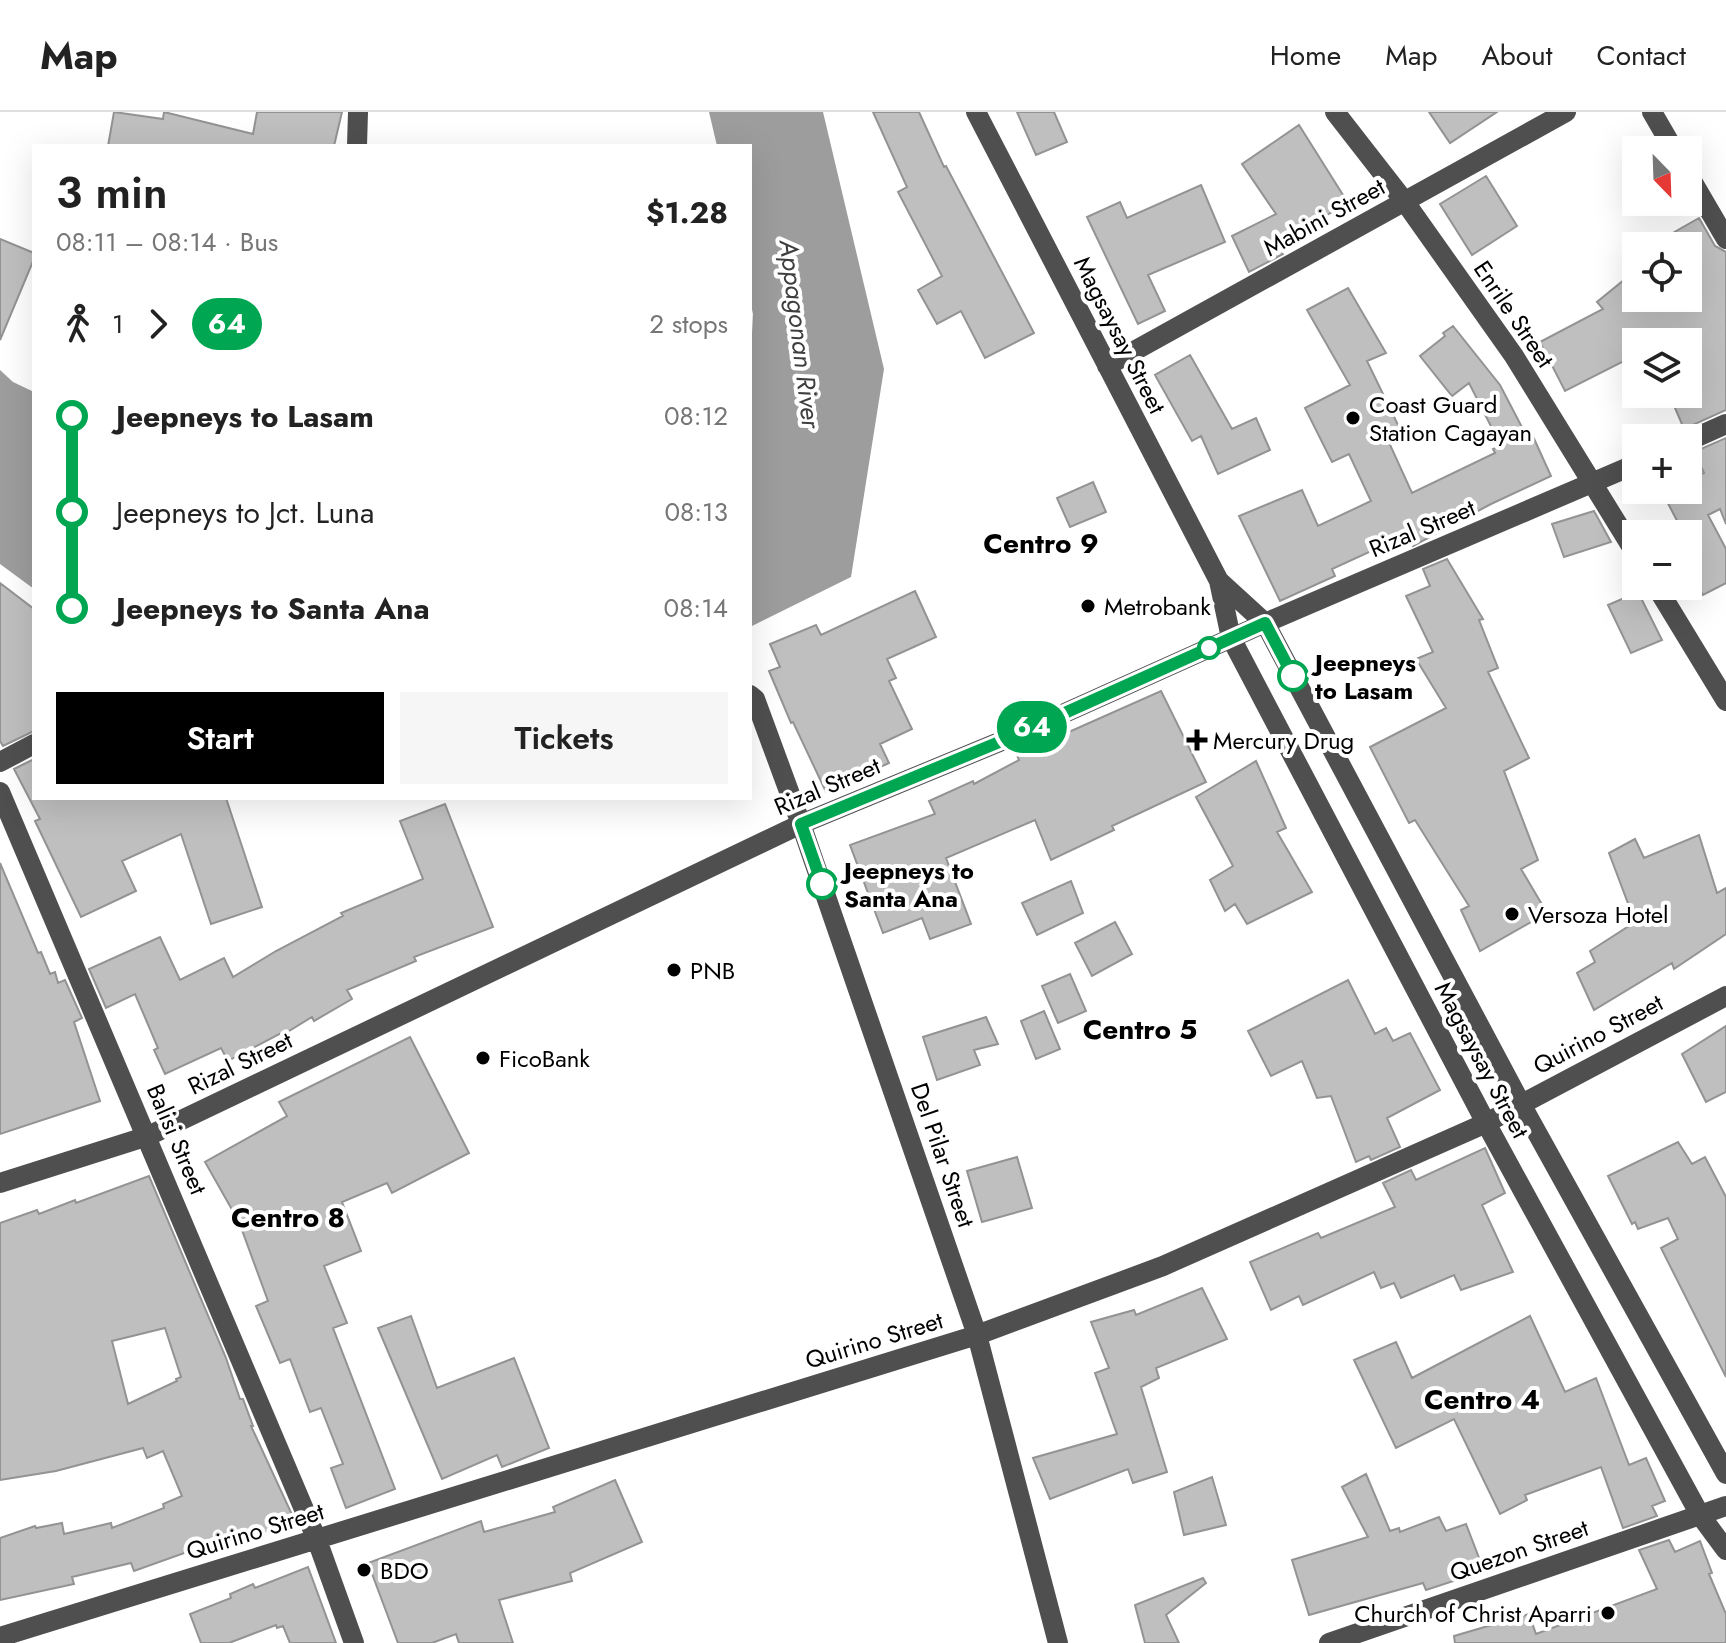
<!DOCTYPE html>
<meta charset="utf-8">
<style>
body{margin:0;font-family:Jost,sans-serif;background:#f6f6f6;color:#222;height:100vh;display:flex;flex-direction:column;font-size:30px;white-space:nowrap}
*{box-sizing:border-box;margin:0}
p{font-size:26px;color:#767676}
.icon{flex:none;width:44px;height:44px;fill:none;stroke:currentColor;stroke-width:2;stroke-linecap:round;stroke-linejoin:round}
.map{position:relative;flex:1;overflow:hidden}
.sheet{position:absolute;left:32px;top:32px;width:720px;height:656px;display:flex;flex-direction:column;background:#fff;border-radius:0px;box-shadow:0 8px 32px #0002}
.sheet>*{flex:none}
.badge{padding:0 16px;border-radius:26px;font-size:28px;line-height:52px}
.needle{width:52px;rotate:157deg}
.tools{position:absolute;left:1622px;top:24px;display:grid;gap:16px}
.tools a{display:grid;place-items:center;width:80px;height:80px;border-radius:0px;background:#fff;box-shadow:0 8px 32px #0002;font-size:40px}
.map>.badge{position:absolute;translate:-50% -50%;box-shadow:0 0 0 4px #fff}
.legs{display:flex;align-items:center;gap:12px;height:88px;padding:0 24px;font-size:26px}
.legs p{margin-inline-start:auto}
.headline{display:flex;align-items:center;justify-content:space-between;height:136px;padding:0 24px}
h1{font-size:44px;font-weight:600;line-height:60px}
.primary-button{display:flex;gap:16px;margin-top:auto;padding:16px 24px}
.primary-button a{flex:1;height:92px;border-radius:0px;background:#000;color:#fff;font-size:32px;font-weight:600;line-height:92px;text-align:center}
.primary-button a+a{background:#f6f6f6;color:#222}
ul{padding:0 24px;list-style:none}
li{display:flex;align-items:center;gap:28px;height:96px;font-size:30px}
li i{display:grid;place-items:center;width:12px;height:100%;margin:0 10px;background:currentColor}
li i::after{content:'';width:20px;height:20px;margin:-10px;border:6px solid;border-radius:50%;background:#fff}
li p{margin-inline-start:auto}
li:first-child i{background:linear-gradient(#0000 50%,currentColor 0)}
li:last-child i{background:linear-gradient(currentColor 50%,#0000 0)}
header{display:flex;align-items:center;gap:48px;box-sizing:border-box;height:112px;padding:0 40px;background:#fff;border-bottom:2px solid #e0e0e0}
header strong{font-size:38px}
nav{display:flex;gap:44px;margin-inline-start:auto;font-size:28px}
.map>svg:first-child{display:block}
.water{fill:#9d9d9d}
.building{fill:#bfbfbf;stroke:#939393;stroke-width:2;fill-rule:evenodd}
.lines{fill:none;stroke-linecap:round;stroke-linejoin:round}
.minor{stroke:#4f4f4f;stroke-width:20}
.line-1-casing{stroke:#fff;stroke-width:18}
.line-1{stroke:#00a651;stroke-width:12}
.poi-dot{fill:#000;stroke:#fff;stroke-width:3}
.stop-1-dot{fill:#fff;stroke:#00a651;stroke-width:4}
.labels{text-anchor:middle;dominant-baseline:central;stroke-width:8;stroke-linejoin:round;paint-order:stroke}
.street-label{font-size:24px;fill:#000;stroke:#fff}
.poi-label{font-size:24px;fill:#000;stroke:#fff;text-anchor:start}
.stop-label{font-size:24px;font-weight:bold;fill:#000;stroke:#fff;text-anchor:start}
.water-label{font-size:26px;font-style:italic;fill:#3e3e3e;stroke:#fff}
.quarter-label{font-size:28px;font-weight:bold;fill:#000;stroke:#fff}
</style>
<header>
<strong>Map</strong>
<nav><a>Home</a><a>Map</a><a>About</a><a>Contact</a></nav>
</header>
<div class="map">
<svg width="1726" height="1531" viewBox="0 0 1726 1531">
<rect width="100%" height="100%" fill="#fff"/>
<path class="water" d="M709,0H823L884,257L851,465L750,515V259L753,202L750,188V34H717Z
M0,258L13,270L34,280V477L0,452Z"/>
<path class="building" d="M114,0L163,7L164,0L253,22L257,0H342L334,34H108Z
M873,0H919L944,55L946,54L1034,221L985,246L961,199L937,212L918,178L942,164L898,80L907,75Z
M1017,0H1054L1067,30L1036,43Z
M1429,0H1497L1450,31Z
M1299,13L1348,91L1278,131L1283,142L1249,160L1232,124L1276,102L1242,52Z
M1486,64L1517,114L1472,143L1440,92Z
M1201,73L1225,130L1148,163L1165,199L1138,212L1087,105L1120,90L1127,106Z
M1699,106L1715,134L1726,140V298L1684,317L1669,282H1688V230H1636V243L1565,279L1540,230L1603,197L1597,190L1624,168L1636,182V186H1688V134H1650Z
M0,127L34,141V147L0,228Z
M1348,176L1386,241L1367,249L1400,317L1386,324L1412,381L1495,341L1493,337L1501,334L1469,271L1452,284L1420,244L1445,224L1443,221L1453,214L1500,273L1526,323L1531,320L1551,364L1491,392L1413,434L1408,422L1332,457L1335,464L1280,489L1239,404L1302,378L1318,414L1371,389L1349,342L1332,350L1305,296L1350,273L1307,198Z
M1190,243L1232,317L1256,306L1270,338L1218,362L1201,324L1192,329L1155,263Z
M1726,326V412L1720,397L1708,403L1726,437V471L1703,483L1688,455V422H1684L1661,378H1688V368L1704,361L1694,340Z
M1093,370L1106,400L1070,415L1057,386Z
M1594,399L1611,430L1564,445L1552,412Z
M1447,447L1483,507L1479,508L1498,556L1488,560L1529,646L1504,659L1538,748L1521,757L1547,801L1480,839L1461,798L1469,794L1415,708L1409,711L1370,635L1446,596L1416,547L1433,540L1406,484L1430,474L1423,457Z
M0,471L34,497V619L3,634L0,629Z
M915,479L936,525L887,547L896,566L889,569L912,617L880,632L889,651L826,680L793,610L791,611L769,559L780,555L770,532L816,513L821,523Z
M1638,480L1662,528L1631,541L1608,493Z
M1161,579L1206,670L1112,714L1114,718L1051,748L1035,708L946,746L971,812L930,827L922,806L883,821L850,733L935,702L929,689L973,669L974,672L1019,648L1017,643Z
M34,647V686H226L262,795L211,812L181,722L122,749L136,779L81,805L35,709L40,707L14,657Z
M1256,649L1286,716L1277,720L1312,780L1247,812L1235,792L1225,799L1210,768L1233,754L1196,685Z
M445,692L493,815L414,845L416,849L347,878L352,887L314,909L312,905L284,922L283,920L228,949L221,936L165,962L154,938L158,936L135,882L106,896L89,857L160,825L180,868L224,846L233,865L276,839L343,804L341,801L423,767L400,709Z
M1699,723L1717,781L1726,776V822L1674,857L1672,851L1594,898L1577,861L1595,850L1590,839L1635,810L1609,741L1635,727L1644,746Z
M0,751L38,841L41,840L50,862L55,860L58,871L65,868L82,906L74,910L100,989L0,1022Z
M1071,769L1083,801L1037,823L1022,791Z
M1115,810L1132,842L1092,864L1075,831Z
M1070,862L1086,899L1058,911L1042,874Z
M1348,868L1375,922L1386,916L1393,929L1410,921L1440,978L1387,1006L1400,1035L1371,1048L1369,1044L1356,1050L1331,984L1317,986L1302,949L1271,964L1248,919Z
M1044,899L1060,937L1036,947L1021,909Z
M986,905L998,932L974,938L980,953L937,968L923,925Z
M1726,914V980L1706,990L1682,942Z
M410,925L469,1041L392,1081L387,1071L342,1090L361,1139L324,1154L347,1211L333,1216L395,1377L346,1396L331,1356L343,1352L321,1296L310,1300L290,1247L280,1251L256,1194L268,1189L239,1110L205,1050L287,1004L279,990Z
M1678,1030L1692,1052L1705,1045L1726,1085V1265L1661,1136L1678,1127L1668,1106L1638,1117L1635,1110L1632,1112L1608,1064Z
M1485,1036L1505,1081L1482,1093L1513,1160L1461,1178L1454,1163L1401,1186L1394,1171L1381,1176L1374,1160L1303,1193L1299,1184L1271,1198L1250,1150L1318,1121L1321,1126L1395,1095L1383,1071L1411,1058L1416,1068Z
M1017,1045L1032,1096L982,1110L967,1059Z
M149,1064L226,1246L240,1287H243L253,1314H251L294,1407L246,1428L243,1420L134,1459L131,1451L72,1465L74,1472L0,1488V1426L35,1414L36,1416L62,1411L64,1422L111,1411L112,1416L164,1396L163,1392L182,1384L163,1339L147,1346L143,1336L56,1359L0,1368V1111L37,1098L39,1102L75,1088L76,1091ZM165,1216L181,1265L176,1267L177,1269L128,1292L112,1229Z
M1202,1176L1227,1227L1156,1256L1159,1266L1141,1275L1167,1360L1133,1371L1128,1357L1050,1387L1033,1346L1117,1322L1095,1261L1109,1256L1091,1210L1134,1198L1136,1203Z
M411,1204L437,1276L514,1246L549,1336L502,1355L497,1343L442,1367L378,1216Z
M1530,1204L1565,1280L1596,1266L1629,1353L1646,1346L1665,1389L1652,1394L1657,1404L1623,1416L1601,1355L1525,1383L1527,1388L1500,1402L1454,1307L1396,1336L1354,1248L1396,1230L1412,1266Z
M1366,1362L1390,1419L1399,1416L1400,1420L1439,1405L1446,1419L1466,1412L1484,1459L1426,1478L1423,1471L1309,1503L1292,1448L1368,1425L1342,1375Z
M1212,1365L1226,1413L1184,1423L1174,1380Z
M615,1368L642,1430L570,1461L572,1469L499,1488L513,1531H459L456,1522L432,1531H398L368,1451L481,1409L484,1420L555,1400L553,1395Z
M1669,1428L1675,1440L1700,1429L1712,1461L1709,1462L1726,1502V1531H1455L1454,1524L1529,1502L1536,1522L1657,1477L1639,1438Z
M308,1455L336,1531H290L283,1514L277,1516L276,1513L229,1531H201L190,1502L231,1486L230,1482L253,1472L255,1476Z
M1203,1466L1206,1471L1166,1503L1179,1531H1145L1135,1493Z"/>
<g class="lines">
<path class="minor" d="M976,0L1219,469L1231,526L1486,1011L1700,1403L1726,1438
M1335,0L1405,90L1514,244L1636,442
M1652,0L1674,38
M357,34L358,0
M1688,62L1726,127
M1107,254L1566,0
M1688,329L1726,312
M1219,469L1265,511L1521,992L1726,1362
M1656,474L1726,589
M750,583L755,587L801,712L977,1223L1058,1531
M0,650L34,632
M0,680L317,1428L354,1531
M0,1071L148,1024L801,712L1009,626L1265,511L1636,352
M0,1525L977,1223L1163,1154L1486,1011L1726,884
M1329,1531L1726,1394"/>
</g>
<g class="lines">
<g class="line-1-casing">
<path id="line-1" d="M822,772L801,712L1009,626L1265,511L1293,564"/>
</g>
<use href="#line-1" class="line-1"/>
</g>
<g class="poi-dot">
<circle cx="1353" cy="306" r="8"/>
<circle cx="1088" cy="494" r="8"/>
<path d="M1193 616h8v8h8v8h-8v8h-8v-8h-8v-8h8z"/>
<circle cx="1512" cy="802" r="8"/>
<circle cx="674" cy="858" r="8"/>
<circle cx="483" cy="946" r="8"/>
<circle cx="364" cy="1458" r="8"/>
<circle cx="1608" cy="1501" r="8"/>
</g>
<g class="stop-1-dot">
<circle cx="1209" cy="536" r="10"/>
<circle cx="1293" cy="564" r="14"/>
<circle cx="822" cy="772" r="14"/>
</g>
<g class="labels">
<g class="street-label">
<text transform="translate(1324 105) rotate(-29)">Mabini Street</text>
<text transform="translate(1514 202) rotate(56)">Enrile Street</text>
<text transform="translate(1120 223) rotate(63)">Magsaysay Street</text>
<text transform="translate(1422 416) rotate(-23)">Rizal Street</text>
<text transform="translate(827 674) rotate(-23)">Rizal Street</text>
<text transform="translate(1598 922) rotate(-28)">Quirino Street</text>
<text transform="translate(1482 948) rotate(62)">Magsaysay Street</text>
<text transform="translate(240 951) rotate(-26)">Rizal Street</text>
<text transform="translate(177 1027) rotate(67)">Balisi Street</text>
<text transform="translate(943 1043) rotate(71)">Del Pilar Street</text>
<text transform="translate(874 1228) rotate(-17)">Quirino Street</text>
<text transform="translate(255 1419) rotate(-17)">Quirino Street</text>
<text transform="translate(1519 1438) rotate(-19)">Quezon Street</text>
</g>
<g class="poi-label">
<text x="1369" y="292">Coast Guard<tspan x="1369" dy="28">Station Cagayan</tspan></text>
<text x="1104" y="494">Metrobank</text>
<text x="1213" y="628">Mercury Drug</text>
<text x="1528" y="802">Versoza Hotel</text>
<text x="690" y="858">PNB</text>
<text x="499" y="946">FicoBank</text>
<text x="380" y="1458">BDO</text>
<text x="1592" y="1501" text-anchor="end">Church of Christ Aparri</text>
</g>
<g class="stop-label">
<text x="1315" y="550">Jeepneys<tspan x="1315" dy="28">to Lasam</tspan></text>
<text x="844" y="758">Jeepneys to<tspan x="844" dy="28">Santa Ana</tspan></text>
</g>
<g class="water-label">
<text transform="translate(800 222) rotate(83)">Appagonan River</text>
</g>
<g class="quarter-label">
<text x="1041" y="431">Centro 9</text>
<text x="1140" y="917">Centro 5</text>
<text x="288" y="1105">Centro 8</text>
<text x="1482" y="1287">Centro 4</text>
</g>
</g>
</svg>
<div class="tools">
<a><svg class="needle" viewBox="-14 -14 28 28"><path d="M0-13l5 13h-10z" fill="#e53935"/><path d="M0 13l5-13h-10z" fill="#767676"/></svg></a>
<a><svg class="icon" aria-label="locate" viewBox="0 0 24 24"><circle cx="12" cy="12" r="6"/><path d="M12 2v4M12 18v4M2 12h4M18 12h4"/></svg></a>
<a><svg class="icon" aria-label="layers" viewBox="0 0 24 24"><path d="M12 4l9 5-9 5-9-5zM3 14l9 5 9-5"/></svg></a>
<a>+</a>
<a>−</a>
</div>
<b class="badge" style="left:1032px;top:615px;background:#00a651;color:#fff">64</b>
<section class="sheet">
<div class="headline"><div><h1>3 min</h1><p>08:11 – 08:14 · Bus</p></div><b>$1.28</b></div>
<div class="legs"><svg class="icon" aria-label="walk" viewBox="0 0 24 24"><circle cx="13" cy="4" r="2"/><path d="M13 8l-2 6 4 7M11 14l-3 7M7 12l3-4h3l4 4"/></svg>1<svg class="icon" aria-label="forward" viewBox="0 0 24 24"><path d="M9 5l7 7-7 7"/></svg><b class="badge" style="background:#00a651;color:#fff">64</b><p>2 stops</p></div>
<ul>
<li><i style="color:#00a651"></i><b>Jeepneys to Lasam</b><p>08:12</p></li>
<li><i style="color:#00a651"></i><span>Jeepneys to Jct. Luna</span><p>08:13</p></li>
<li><i style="color:#00a651"></i><b>Jeepneys to Santa Ana</b><p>08:14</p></li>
</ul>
<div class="primary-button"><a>Start</a><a>Tickets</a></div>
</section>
</div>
